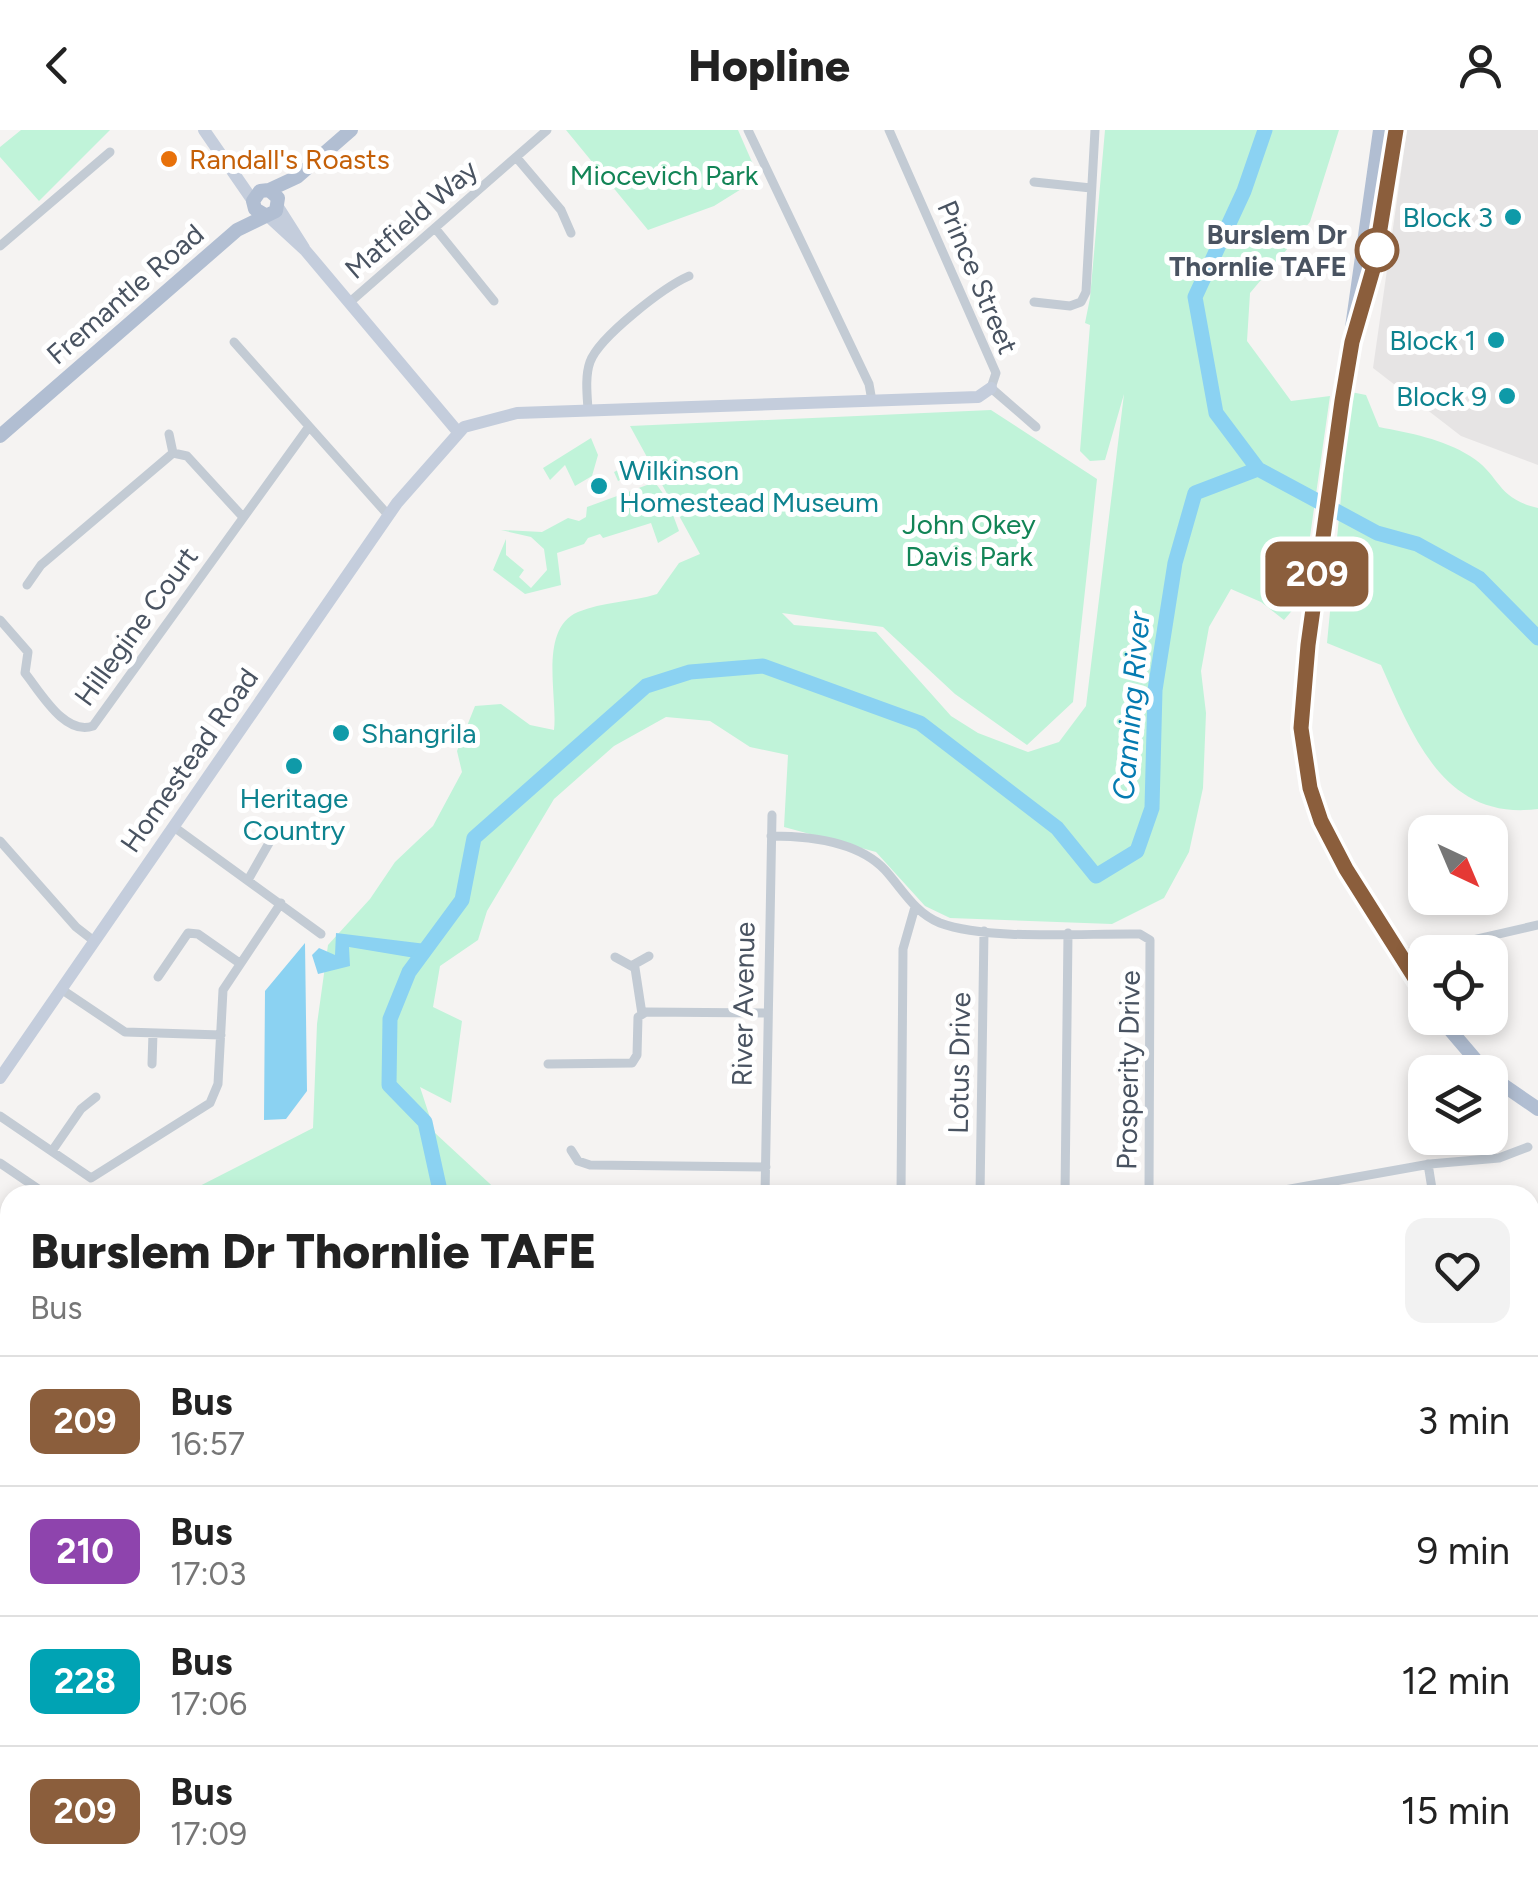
<!DOCTYPE html>
<style>
body{margin:0;font-family:Figtree,sans-serif;background:#f2f2f2;color:#222;height:100vh;display:flex;flex-direction:column;font-size:38px;white-space:nowrap}
*{box-sizing:border-box;margin:0}
p{font-size:32px;color:#767676}
.icon{flex:none;width:55px;height:55px;fill:none;stroke:currentColor;stroke-width:2;stroke-linecap:round;stroke-linejoin:round}
.map{position:relative;flex:1;overflow:hidden}
.sheet{position:absolute;left:0px;top:1055px;width:1540px;height:712px;display:flex;flex-direction:column;background:#fff;border-radius:30px 30px 0 0;box-shadow:0 5px 15px #0003}
.sheet>*{flex:none}
.badge{padding:0 20px;border-radius:15px;font-size:35px;line-height:65px}
.needle{width:65px;rotate:136deg}
.tools{position:absolute;left:1408px;top:685px;display:grid;gap:20px}
.tools a{display:grid;place-items:center;width:100px;height:100px;border-radius:20px;background:#fff;box-shadow:0 5px 15px #0003;font-size:50px}
.map>.badge{position:absolute;translate:-50% -50%;box-shadow:0 0 0 5px #fff}
.round{display:grid;place-items:center;flex:none;width:105px;height:105px;border-radius:20px;background:#f2f2f2}
.head{display:flex;align-items:center;justify-content:space-between;height:170px;padding:0 30px}
h1{font-size:48px;font-weight:800;line-height:75px}
ul{padding:0;list-style:none}
li{display:flex;align-items:center;gap:30px;height:130px;padding:0 30px;border-top:2px solid #e0e0e0}
li div{flex:1}
li b{display:block;font-size:38px}
li em{font-style:normal}
li .badge{min-width:110px;font-weight:700;text-align:center}
header{display:flex;justify-content:space-between;align-items:center;height:130px;padding:0 30px;background:#fff;font-size:45px;font-weight:800}
.map>svg:first-child{display:block}
.commercial{fill:#fefaed}
.education{fill:#e6e4e4}
.green{fill:#c0f3d9}
.water{fill:#8bd2f2}
.lines{fill:none;stroke-linecap:round;stroke-linejoin:round}
.stream{stroke:#8bd2f2;stroke-width:2.5}
.river{stroke:#8bd2f2;stroke-width:15}
.street{stroke:#c3cbd4;stroke-width:9}
.secondary{stroke:#c4cddc;stroke-width:12}
.primary{stroke:#b1bed2;stroke-width:14}
.rail-casing{stroke:#b4b7bd;stroke-width:6}
.rail{stroke:#fff;stroke-width:2.5;stroke-dasharray:8;stroke-linecap:butt}
.line-casing{stroke:#fff;stroke-width:22}
.line{stroke:#8b5e3c;stroke-width:15}
.food-dot{fill:#e8710a;stroke:#fff;stroke-width:4}
.culture-dot{fill:#0f9aa8;stroke:#fff;stroke-width:4}
.stop-dot{fill:#fff;stroke:#8b5e3c;stroke-width:5}
.labels{text-anchor:middle;dominant-baseline:central;stroke-width:10;stroke-linejoin:round;paint-order:stroke}
.food-label{font-size:28px;fill:#c56008;stroke:#fff;text-anchor:start}
.park-label{font-size:28px;fill:#128456;stroke:#fff}
.culture-label{font-size:28px;fill:#0d838f;stroke:#fff;text-anchor:end}
.street-label{font-size:28px;fill:#495361;stroke:#fff}
.stop-label{font-size:28px;font-weight:bold;fill:#495361;stroke:#fff;text-anchor:end}
.water-label{font-size:30px;font-style:italic;fill:#057bb1;stroke:#fff}
</style>
<header><svg class="icon" aria-label="back" viewBox="0 0 24 24"><path d="M15 5l-7 7 7 7"/></svg>Hopline<svg class="icon" aria-label="person" viewBox="0 0 24 24"><circle cx="12" cy="8" r="4"/><path d="M4 21q1-7 8-7t8 7"/></svg></header>
<div class="map">
<svg width="1538" height="1767" viewBox="0 0 1538 1767">
<rect width="100%" height="100%" fill="#f5f3f2"/>
<path class="commercial" d="M786,1758H979V1767H755V1759Z"/>
<path class="education" d="M1407,0H1538V335L1461,306L1373,238Z
M981,1758H1184V1767H981Z"/>
<path class="green" d="M21,0H110L39,71L0,27V17Z
M566,0H738L759,48L714,76L648,100Z
M1105,0H1339L1310,92L1250,163L1247,211L1291,271L1330,266L1301,470L1284,490L1261,472L1231,459L1209,497L1201,541L1206,583L1203,658L1189,722L1164,768L1112,794L950,788L925,776L876,722L784,697L788,625L750,617L710,591L666,587L614,616L554,669L487,781L478,810L440,836L433,877L462,891L451,973L420,957L435,1003L502,1065H182L313,998L317,894L328,815L370,769L395,732L433,696L462,642L457,621L475,576L501,574L530,595L554,600C558,567 538,499 578,482C602,472 632,472 657,464L679,433L700,424L630,296L991,280L1097,349L1073,572L1027,615L955,564L883,497L782,483L794,495L876,502L951,586L978,603L1028,622L1059,612L1086,576L1124,264L1105,330L1090,331L1080,321L1090,195L1085,193L1090,168Z
M1351,262L1366,265L1379,297C1410,303 1443,309 1470,326C1501,345 1495,368 1538,378V679C1444,691 1413,607 1381,535L1327,513Z
M591,308L598,325L592,346L575,356L565,335L550,350L543,338Z
M641,333L667,369L679,401L658,413L651,393L603,408L600,404L588,408L584,414L557,423L561,455L525,464L493,440L506,409V425L524,440L519,447L531,458L547,440L544,419L531,407L501,400L542,402L568,388L579,391L586,387L587,377L647,355L639,340L618,351L614,342L620,339L622,347Z
M10,1189V1390L0,1388V1200Z
M0,1439L10,1442V1587L0,1596Z
M474,1758H654L653,1767H476Z"/>
<path class="water" d="M336,803L426,814L415,828L349,817L350,836L318,844L312,825L319,818L335,825Z
M305,813L307,961L286,989L264,990L265,861Z"/>
<g class="lines">
<path class="stream" d="M494,1767L521,1758"/>
<path class="river" d="M1258,339L1216,283L1195,167L1244,61L1265,0
M441,1065L425,992L389,955L390,889L409,842L462,770L474,708L646,556L690,542L763,536L920,593L1057,698L1096,746L1137,721L1152,678L1155,560L1175,433L1195,363L1258,339L1377,403L1417,414L1479,448L1538,508
M0,1488L10,1473"/>
<path class="street" d="M748,0L869,254L872,271
M889,0L996,243L991,258L1036,297
M516,27L561,80L571,103
M1034,52L1091,58
M435,98L494,171
M0,116L110,22
M350,172L547,0
M1034,172L1070,176L1081,172L1086,162L1095,0
M234,212L389,386
M588,279C587,264 585,246 590,232C599,207 664,157 689,146
M169,304L173,323L187,326L242,386
M27,455L41,435L173,323
M0,490L28,522L25,543C41,563 65,606 93,596L308,298
M174,697L321,804
M771,706C809,706 858,711 885,740C903,760 915,783 940,793C989,811 1086,803 1140,804L1150,810L1149,1065
M0,711L76,797L94,811
M248,750L277,699
M1397,820L1416,823L1538,795
M615,827L635,838L642,884
M633,835L649,826
M158,847L188,803L198,804L238,832
M61,859L125,902L221,905
M152,934L153,903
M548,934L632,933L637,925L638,887L646,882L768,883
M0,986L91,1048L210,973L218,954L223,860L281,773
M571,1020L578,1031L590,1035L766,1037
M52,1021L81,979L96,967
M0,1033L47,1065
M1428,1034L1433,1065
M765,1065L772,685
M901,1065L903,819L915,777
M980,1065L984,801
M1065,1065L1068,803
M1257,1065L1430,1034L1499,1028L1528,1017
M0,1107V1120
M1530,1306L1538,1304
M1530,1635L1538,1633"/>
<path class="secondary" d="M204,0L253,71
M278,77L304,118
M267,85L305,120L458,302
M0,948L397,373L464,297L517,283L978,267L991,258
M1530,1439L1538,1438
M756,1767V1758"/>
<path class="primary" d="M1380,0L1307,515C1304,543 1300,572 1301,600C1306,701 1373,782 1425,864
M269,60L297,47L351,0
M1357,197L1374,136L1396,0
M0,306L237,100L276,81L278,68L269,60L260,61L253,71L255,79L265,85
M1440,888L1486,942
M1490,946L1538,979"/>
<g class="rail-casing">
<path id="rail" d="M0,1405L10,1407
M447,1758L452,1767"/>
</g>
<use href="#rail" class="rail"/>
</g>
<g class="lines">
<g class="line-casing">
<path id="line" d="M1396,0L1374,136L1352,212L1342,271L1308,515L1301,598L1310,658L1321,691L1346,739L1425,864"/>
</g>
<use href="#line" class="line"/>
</g>
<circle class="food-dot" cx="169" cy="29" r="10"/>
<g class="culture-dot">
<circle cx="1513" cy="87" r="10"/>
<circle cx="1496" cy="210" r="10"/>
<circle cx="1507" cy="266" r="10"/>
<circle cx="599" cy="356" r="10"/>
<circle cx="341" cy="603" r="10"/>
<circle cx="294" cy="636" r="10"/>
</g>
<circle class="stop-dot" cx="1377" cy="120" r="20"/>
<g class="labels">
<g class="food-label">
<text x="189" y="29">Randall's Roasts</text>
</g>
<g class="park-label">
<text x="664" y="45">Miocevich Park</text>
<text x="969" y="394">John Okey<tspan x="969" dy="32">Davis Park</tspan></text>
</g>
<g class="culture-label">
<text x="1493" y="87">Block 3</text>
<text x="1476" y="210">Block 1</text>
<text x="1487" y="266">Block 9</text>
<text x="619" y="340" text-anchor="start">Wilkinson<tspan x="619" dy="32">Homestead Museum</tspan></text>
<text x="361" y="603" text-anchor="start">Shangrila</text>
<text x="294" y="668" text-anchor="middle">Heritage<tspan x="294" dy="32">Country</tspan></text>
</g>
<g class="street-label">
<text transform="translate(411 89) rotate(-41)">Matfield Way</text>
<text transform="translate(978 147) rotate(67)">Prince Street</text>
<text transform="translate(125 164) rotate(-41)">Fremantle Road</text>
<text transform="translate(136 496) rotate(-54)">Hillegine Court</text>
<text transform="translate(189 630) rotate(-55)">Homestead Road</text>
<text transform="translate(743 874) rotate(-89)">River Avenue</text>
<text transform="translate(959 933) rotate(-89)">Lotus Drive</text>
<text transform="translate(1128 940) rotate(-89)">Prosperity Drive</text>
</g>
<g class="stop-label">
<text x="1347" y="104">Burslem Dr<tspan x="1347" dy="32">Thornlie TAFE</tspan></text>
</g>
<g class="water-label">
<text transform="translate(1131 576) rotate(-85)">Canning River</text>
</g>
</g>
</svg>
<div class="tools">
<a><svg class="needle" viewBox="-14 -14 28 28"><path d="M0-13l5 13h-10z" fill="#e53935"/><path d="M0 13l5-13h-10z" fill="#767676"/></svg></a>
<a><svg class="icon" aria-label="locate" viewBox="0 0 24 24"><circle cx="12" cy="12" r="6"/><path d="M12 2v4M12 18v4M2 12h4M18 12h4"/></svg></a>
<a><svg class="icon" aria-label="layers" viewBox="0 0 24 24"><path d="M12 4l9 5-9 5-9-5zM3 14l9 5 9-5"/></svg></a>
</div>
<b class="badge" style="left:1317px;top:444px;background:#8b5e3c;color:#fff">209</b>
<section class="sheet">
<div class="head"><div><h1>Burslem Dr Thornlie TAFE</h1><p>Bus</p></div><a class="round"><svg class="icon" aria-label="heart" viewBox="0 0 24 24"><path d="M12 20l-8-8c-3-5 5-10 8-4 3-6 11-1 8 4z"/></svg></a></div>
<ul>
<li><span class="badge" style="background:#8b5e3c;color:#fff">209</span><div><b>Bus</b><p>16:57</p></div><em>3 min</em></li>
<li><span class="badge" style="background:#8e44ad;color:#fff">210</span><div><b>Bus</b><p>17:03</p></div><em>9 min</em></li>
<li><span class="badge" style="background:#00a3b4;color:#fff">228</span><div><b>Bus</b><p>17:06</p></div><em>12 min</em></li>
<li><span class="badge" style="background:#8b5e3c;color:#fff">209</span><div><b>Bus</b><p>17:09</p></div><em>15 min</em></li>
</ul>
</section>
</div>
